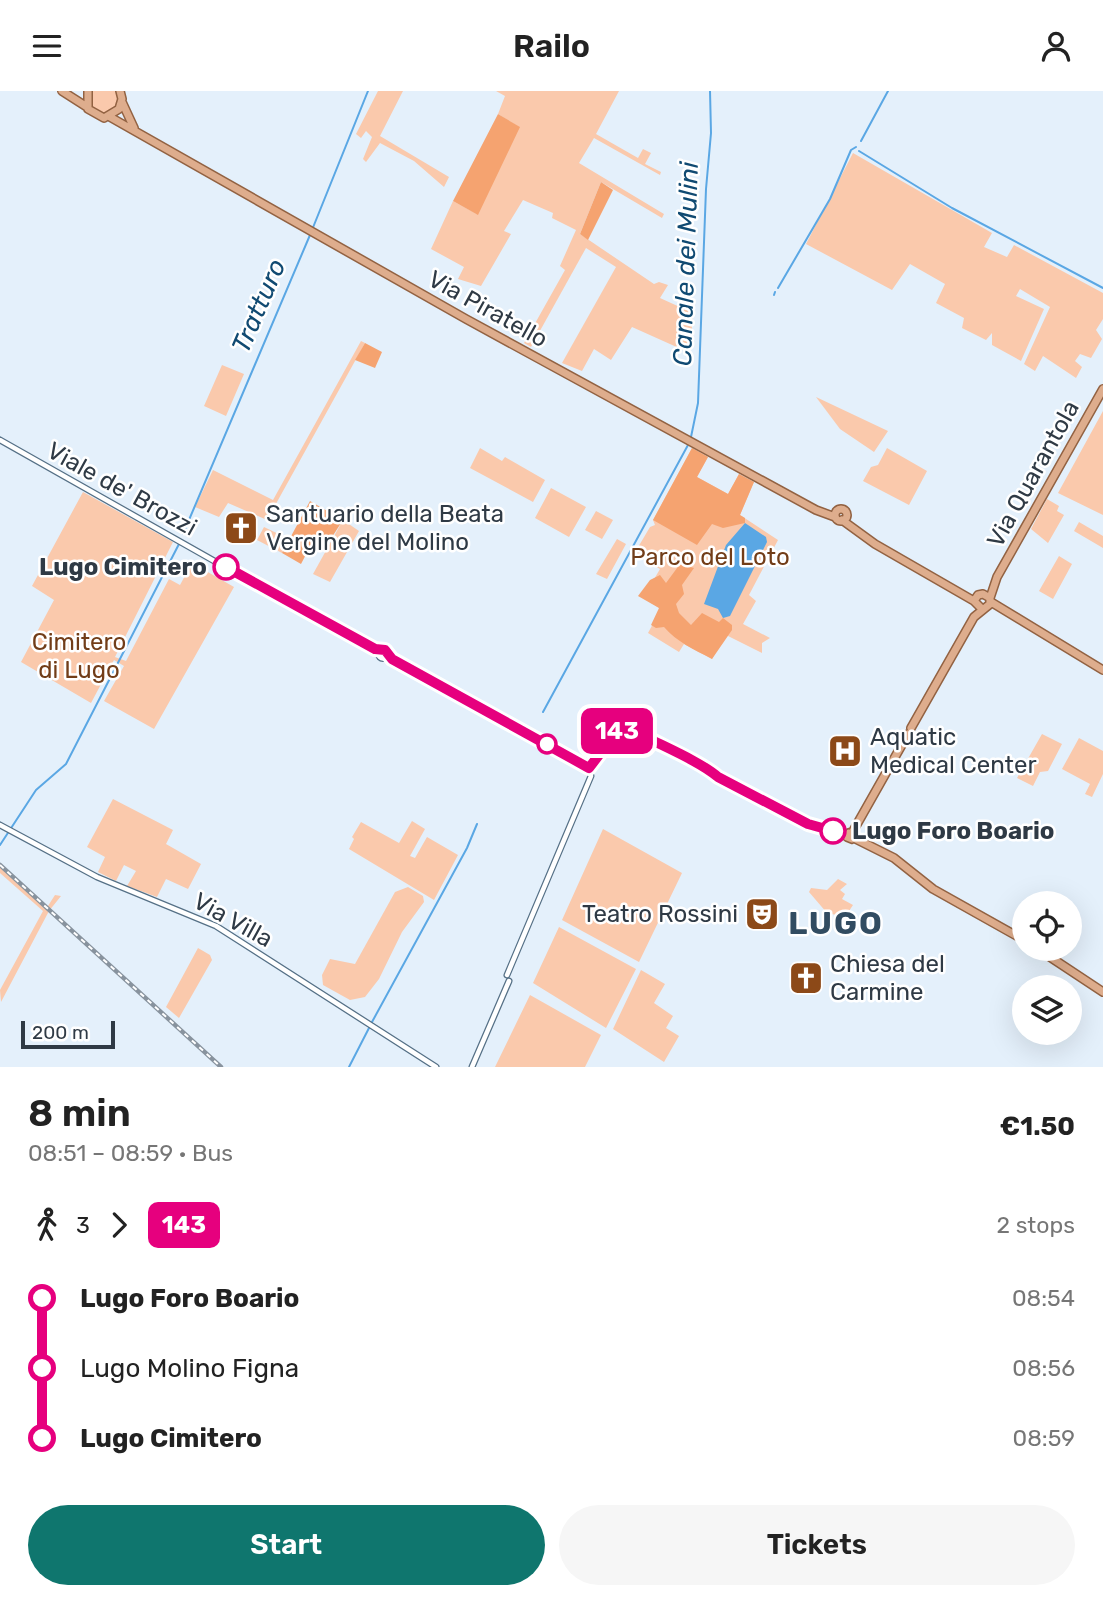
<!DOCTYPE html>
<meta charset="utf-8">
<style>
body{margin:0;font-family:Rubik,sans-serif;background:#f6f6f6;color:#222;height:100vh;display:flex;flex-direction:column;font-size:26px;white-space:nowrap}
*{box-sizing:border-box;margin:0}
p{font-size:23px;color:#767676}
.icon{flex:none;width:38px;height:38px;fill:none;stroke:currentColor;stroke-width:2;stroke-linecap:round;stroke-linejoin:round}
.map{position:relative;height:976px;overflow:hidden}
.sheet{display:flex;flex-direction:column;background:#fff;flex:1}
.sheet>*{flex:none}
.badge{padding:0 14px;border-radius:10px;font-size:24px;line-height:46px}
.fabs{position:absolute;left:1012px;top:800px;display:grid;gap:14px}
.fabs a{display:grid;place-items:center;width:70px;height:70px;border-radius:50%;background:#fff;box-shadow:0 7px 28px #0002;font-size:35px}
.scale{position:absolute;left:21px;bottom:18px;width:94px;box-sizing:border-box;padding-left:7px;border:4px solid #2f3a45;border-top:0;font-size:19px;line-height:24px;white-space:nowrap;color:#2f3a45;-webkit-text-stroke:5px #fff;paint-order:stroke}
.map>.badge{position:absolute;translate:-50% -50%;box-shadow:0 0 0 4px #fff}
.legs{display:flex;align-items:center;gap:10px;height:77px;padding:0 28px;font-size:23px}
.legs p{margin-inline-start:auto}
.overview{display:flex;align-items:center;justify-content:space-between;height:119px;padding:0 28px}
h1{font-size:38px;font-weight:600;line-height:52px}
.primary-button{display:flex;gap:14px;margin-top:auto;padding:14px 28px}
.primary-button a{flex:1;height:80px;border-radius:42px;background:#0f766e;color:#fff;font-size:28px;font-weight:600;line-height:80px;text-align:center}
.primary-button a+a{background:#f6f6f6;color:#222}
ul{padding:0 28px;list-style:none}
li{display:flex;align-items:center;gap:24px;height:70px;font-size:26px}
li i{display:grid;place-items:center;width:10px;height:100%;margin:0 9px;background:currentColor}
li i::after{content:'';width:18px;height:18px;margin:-9px;border:5px solid;border-radius:50%;background:#fff}
li p{margin-inline-start:auto}
li:first-child i{background:linear-gradient(#0000 50%,currentColor 0)}
li:last-child i{background:linear-gradient(currentColor 50%,#0000 0)}
header{display:flex;justify-content:space-between;align-items:center;height:91px;padding:0 28px;background:#fff;font-size:32px;font-weight:600}
.map>svg:first-child{display:block}
.green{fill:#fac9ac}
.forest{fill:#f5a370}
.water{fill:#5aa7e4}
.lines{fill:none;stroke-linecap:round;stroke-linejoin:round}
.stream{stroke:#5aa7e4;stroke-width:2}
.minor-casing{stroke:#557086;stroke-width:7}
.major-casing{stroke:#926242;stroke-width:10}
.minor{stroke:#fff;stroke-width:4.5}
.major{stroke:#dead8d;stroke-width:7}
.rail-casing{stroke:#88939e;stroke-width:4.5}
.rail{stroke:#fff;stroke-width:2;stroke-dasharray:5;stroke-linecap:butt}
.line-1-casing{stroke:#fff;stroke-width:16}
.line-1{stroke:#e6007e;stroke-width:10}
.stop-1-dot{fill:#fff;stroke:#e6007e;stroke-width:3.5}
.labels{text-anchor:middle;dominant-baseline:central;stroke-width:5;stroke-linejoin:round;paint-order:stroke}
.street-label{font-size:24px;fill:#2f3a45;stroke:#fff}
.poi-label{font-size:24px;fill:#2f3a45;stroke:#fff;text-anchor:start}
.park-label{font-size:24px;fill:#723d18;stroke:#fff}
.stop-label{font-size:24px;font-weight:bold;fill:#2f3a45;stroke:#fff;text-anchor:end}
.water-label{font-size:26px;font-style:italic;fill:#104a72;stroke:#fff}
.district-label{font-size:32px;font-weight:bold;letter-spacing:2px;fill:#324c61;stroke:#fff}
</style>
<header><svg class="icon" aria-label="menu" viewBox="0 0 24 24"><path d="M4 6h16M4 12h16M4 18h16"/></svg>Railo<svg class="icon" aria-label="person" viewBox="0 0 24 24"><circle cx="12" cy="8" r="4"/><path d="M4 21q1-7 8-7t8 7"/></svg></header>
<div class="map">
<svg width="1103" height="976" viewBox="0 0 1103 976">
<rect width="100%" height="100%" fill="#e4f0fb"/>
<path class="green" d="M91,0H117L120,12L107,24L91,18Z
M378,0H403L380,45L449,86L444,96L414,70L380,52L366,71L363,68L372,46L366,40L361,47L356,43Z
M496,0H619L596,43L638,67L643,58L651,62L645,73L661,81L660,84L594,47L579,72L664,123L662,127L601,91L580,143L654,193L659,191L668,194L660,207L693,222L690,262L632,236L611,269L594,258L582,280L562,272L616,176L586,157L531,256L524,252L565,179L560,175L576,139L552,127L553,122L523,109L504,140L511,143L481,195L458,188L464,176L431,158L453,110L477,123L519,36L498,23L505,5Z
M853,62L992,142L984,156L1007,166L1014,154L1103,202V228L1096,239L1102,248L1091,267L1080,263L1075,270L1082,276L1076,287L1043,265L1035,280L1024,273L1050,216L1020,198L1016,205L1044,218L1021,270L992,254V242L986,249L962,237L964,227L936,212L945,193L910,173L892,199L806,153Z
M361,250L365,252L267,429L228,412L219,426L195,416L213,379L273,409Z
M222,274L244,283L226,325L204,315Z
M816,306L888,340L874,361L840,338Z
M1103,320V424L1058,402Z
M480,357L502,370L505,366L545,389L533,411L470,377Z
M692,357L708,366L697,386L728,403L739,383L754,391L740,424L778,449L749,504L756,510L743,533L770,547L762,552V562L726,544L712,568L684,553L679,561L648,542L661,518L643,507L660,478L634,463L650,436L655,434L653,429Z
M887,357L927,380L909,414L863,390L871,376L878,374Z
M551,397L586,416L569,446L535,427Z
M83,401L173,451L115,566L126,570L169,488L180,494L192,472L234,496L154,638L104,610L124,575L114,569L91,612L21,571L54,509L32,495Z
M1047,408L1059,415L1057,420L1064,424L1048,452L1031,438Z
M596,420L613,429L602,448L585,439Z
M343,429L359,440L330,491L313,483Z
M1079,431L1103,445V457L1074,440Z
M264,436L289,448L282,462L257,449Z
M617,448L626,453L607,488L596,483Z
M1059,465L1072,473L1053,508L1039,500Z
M1042,643L1062,653L1048,680L1040,681L1033,695L1017,687Z
M1079,647L1103,660V683L1092,706L1085,703L1090,693L1062,678Z
M113,708L173,739L166,753L201,773L188,798L166,788L157,806L127,795L136,780L124,774L116,790L98,781L105,766L87,756Z
M412,730L425,738L410,765L415,767L427,746L458,764L434,809L349,758L354,748L352,746L361,731L399,752Z
M603,738L682,782L639,871L562,829Z
M0,776L46,818L55,804L61,805L49,820L1,911L0,899L43,820L0,782Z
M838,788L847,793L840,799L845,803L842,808L853,814L845,826L827,822L809,801L811,797L827,799Z
M408,796L423,805L424,811L402,841L379,888L365,906L350,909L323,894L322,884L330,868L355,873L395,801Z
M559,836L636,878L606,937L533,892Z
M198,857L210,864L212,869L179,927L166,916Z
M641,879L665,893L654,912L673,925L666,937L679,945L664,971L613,938Z
M530,904L601,944L585,976H495Z"/>
<path class="forest" d="M498,23L520,36L478,124L453,110Z
M601,91L613,99L588,149L580,143Z
M365,252L382,261L375,277L355,269Z
M692,357L708,366L697,386L728,403L739,383L754,391L740,424L745,427V432L723,437L712,433L697,454L653,429Z
M310,410L343,429L323,460L311,454L301,473L282,462Z
M680,473L694,477L682,494L684,503L676,513L679,522L691,534L702,522L719,531L723,527L732,534V539L712,568C693,558 677,551 664,536L656,537L651,534L659,517L638,505L650,489L660,484L666,492Z"/>
<path class="water" d="M745,432L766,446L767,451L730,525L723,527L718,518L704,513L726,454Z"/>
<g class="lines">
<path class="stream" d="M861,50L888,0
M859,60L952,117L1103,197
M312,139L368,0
M778,197L830,108L851,59L856,56
M774,204L775,201
M691,346L698,312L706,98L711,42L710,0
M183,443L310,144
M543,621L688,354
M0,754L36,699L66,673L179,453
M372,931L467,757L477,733
M349,976L369,937"/>
<g class="minor-casing">
<path id="minor" d="M0,349L379,563
M378.5 563a4.5 4.5 0 1 1 9 0a4.5 4.5 0 1 1-9 0Z
M386,567L589,677
M627,636L625,641L618,639L620,634L625,633L704,676
M693,674L704,680
M589,677L618,639
M707,681L808,733L847,744
M0,734L97,786L216,835L436,976
M507,884L591,685L589,677
M472,976L509,890"/>
</g>
<g class="major-casing">
<path id="major" d="M62,0L87,16
M88,0V18L104,27L119,18L122,8L120,0
M122,11L134,37
M110,26L466,228L816,419L835,426
M835 424a6 6 0 1 1 12 0a6 6 0 1 1-12 0Z
M842,429L875,453L974,510
M990,507L997,486L1103,298
M991,511L1103,579
M911,637L974,526L990,513V507L983,503L978,504L974,510L982,518
M849,742L854,744L852,748L847,746Z
M852,742L908,643
M854,747L894,767L933,798L1024,849
M1038,858L1103,901"/>
</g>
<use href="#minor" class="minor"/>
<use href="#major" class="major"/>
<g class="rail-casing">
<path id="rail" d="M0,774L221,976"/>
</g>
<use href="#rail" class="rail"/>
</g>
<g class="lines">
<g class="line-1-casing">
<path id="line-1" d="M226,476L375,558L385,559L392,568L589,677L618,639L624,642L627,636C654,652 697,668 718,686L808,733L833,740"/>
</g>
<use href="#line-1" class="line-1"/>
</g>
<defs>
<g id="church-square" transform="scale(1.75)"><rect x="-9" y="-9" width="18" height="18" rx="4" fill="#8c4918" stroke="#fff"/><path d="M-1.2-6h2.4v3.5h3.3v2.4h-3.3V6h-2.4V-.1h-3.3v-2.4h3.3Z" fill="#fff"/></g>
<g id="hospital-square" transform="scale(1.75)"><rect x="-9" y="-9" width="18" height="18" rx="4" fill="#8c4918" stroke="#fff"/><path d="M-5-5h3v3.5h4V-5h3V5h-3V1.5h-4V5h-3Z" fill="#fff"/></g>
<g id="theatre-square" transform="scale(1.75)"><rect x="-9" y="-9" width="18" height="18" rx="4" fill="#8c4918" stroke="#fff"/><path d="M-5-5.5Q0-4 5-5.5V0Q5 5 0 6Q-5 5-5 0ZM-3.3-2.5H-1v1.5H-3.3ZM1-2.5H3.3v1.5H1ZM-2.8 1Q0 5.5 2.8 1Z" fill="#fff"/></g>
</defs>
<g fill-rule="evenodd">
<use href="#church-square" x="241" y="437"/>
<use href="#hospital-square" x="845" y="660"/>
<use href="#theatre-square" x="762" y="823"/>
<use href="#church-square" x="806" y="887"/>
</g>
<g class="stop-1-dot">
<circle cx="226" cy="476" r="12"/>
<circle cx="547" cy="653" r="9"/>
<circle cx="833" cy="740" r="12"/>
</g>
<g class="labels">
<g class="street-label">
<text transform="translate(488 218) rotate(29)">Via Piratello</text>
<text transform="translate(1033 383) rotate(-61)">Via Quarantola</text>
<text transform="translate(122 398) rotate(29)">Viale de' Brozzi</text>
<text transform="translate(233 829) rotate(29)">Via Villa</text>
</g>
<g class="poi-label">
<text x="266" y="423">Santuario della Beata<tspan x="266" dy="28">Vergine del Molino</tspan></text>
<text x="870" y="646">Aquatic<tspan x="870" dy="28">Medical Center</tspan></text>
<text x="738" y="823" text-anchor="end">Teatro Rossini</text>
<text x="830" y="873">Chiesa del<tspan x="830" dy="28">Carmine</tspan></text>
</g>
<g class="park-label">
<text x="710" y="466">Parco del Loto</text>
<text x="79" y="551">Cimitero<tspan x="79" dy="28">di Lugo</tspan></text>
</g>
<g class="stop-label">
<text x="207" y="476">Lugo Cimitero</text>
<text x="852" y="740" text-anchor="start">Lugo Foro Boario</text>
</g>
<g class="water-label">
<text transform="translate(686 173) rotate(-88)">Canale dei Mulini</text>
<text transform="translate(259 215) rotate(-67)">Tratturo</text>
</g>
<g class="district-label">
<text x="836" y="832">LUGO</text>
</g>
</g>
</svg>
<div class="fabs">
<a><svg class="icon" aria-label="locate" viewBox="0 0 24 24"><circle cx="12" cy="12" r="6"/><path d="M12 2v4M12 18v4M2 12h4M18 12h4"/></svg></a>
<a><svg class="icon" aria-label="layers" viewBox="0 0 24 24"><path d="M12 4l9 5-9 5-9-5zM3 14l9 5 9-5"/></svg></a>
</div>
<div class="scale">200 m</div>
<b class="badge" style="left:617px;top:640px;background:#e6007e;color:#fff">143</b>
</div>
<section class="sheet">
<div class="overview"><div><h1>8 min</h1><p>08:51 – 08:59 · Bus</p></div><b>€1.50</b></div>
<div class="legs"><svg class="icon" aria-label="walk" viewBox="0 0 24 24"><circle cx="13" cy="4" r="2"/><path d="M13 8l-2 6 4 7M11 14l-3 7M7 12l3-4h3l4 4"/></svg>3<svg class="icon" aria-label="forward" viewBox="0 0 24 24"><path d="M9 5l7 7-7 7"/></svg><b class="badge" style="background:#e6007e;color:#fff">143</b><p>2 stops</p></div>
<ul>
<li><i style="color:#e6007e"></i><b>Lugo Foro Boario</b><p>08:54</p></li>
<li><i style="color:#e6007e"></i><span>Lugo Molino Figna</span><p>08:56</p></li>
<li><i style="color:#e6007e"></i><b>Lugo Cimitero</b><p>08:59</p></li>
</ul>
<div class="primary-button"><a>Start</a><a>Tickets</a></div>
</section>
